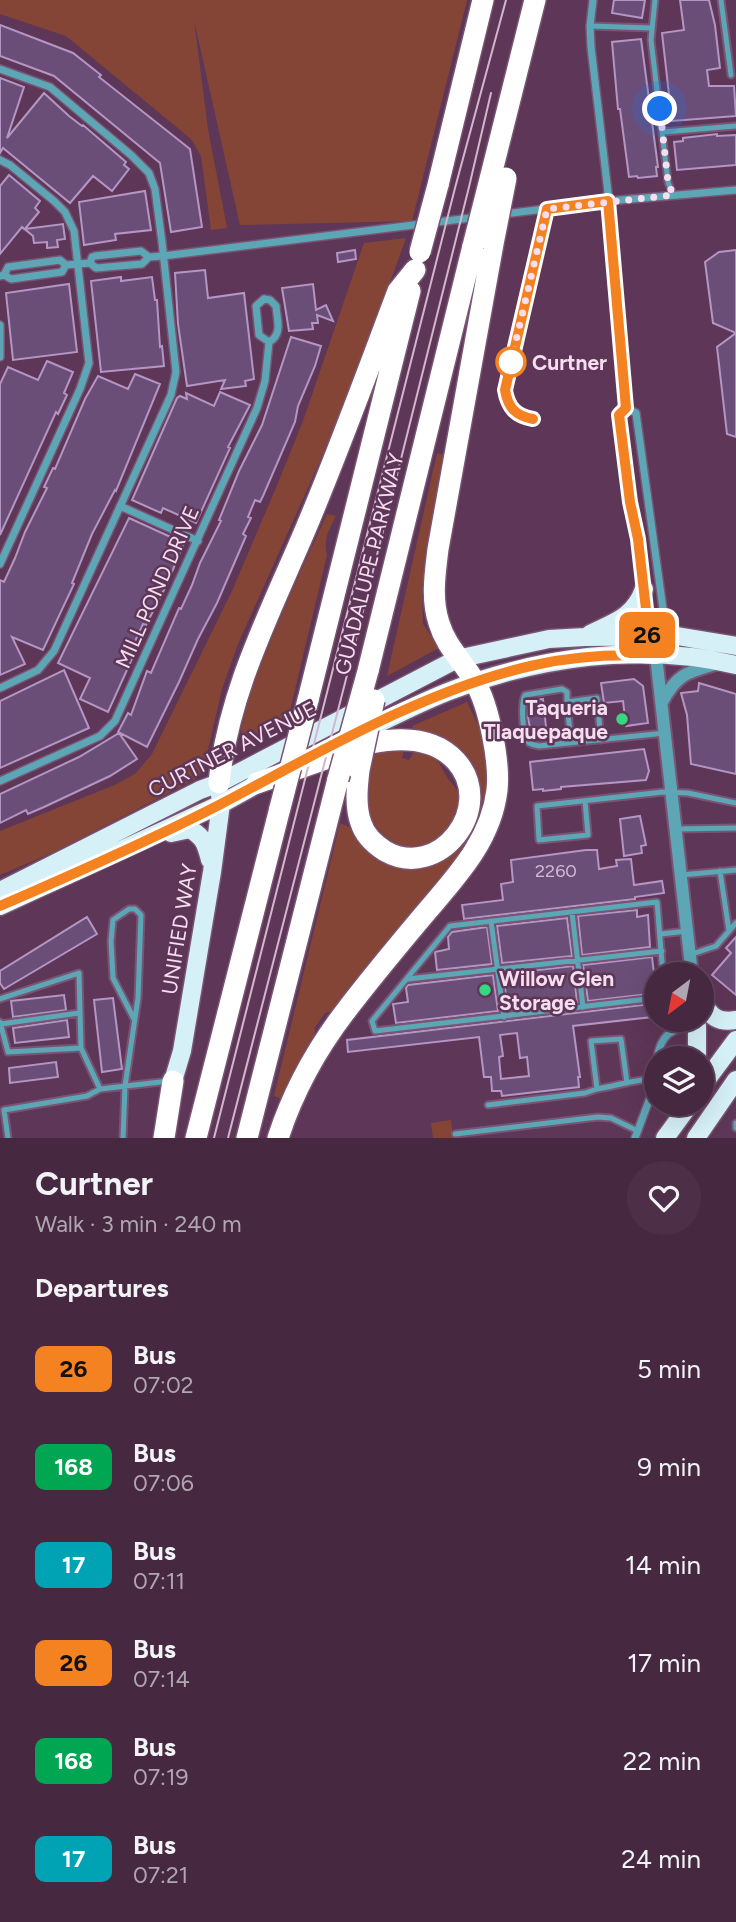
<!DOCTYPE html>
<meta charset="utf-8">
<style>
body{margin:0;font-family:Figtree,sans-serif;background:#4d3048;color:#f1f3f6;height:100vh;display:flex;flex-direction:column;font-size:26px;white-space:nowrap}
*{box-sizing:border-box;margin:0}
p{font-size:23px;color:#b0a6b1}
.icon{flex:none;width:38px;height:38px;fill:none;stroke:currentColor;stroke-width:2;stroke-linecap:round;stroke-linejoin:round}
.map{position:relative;height:1138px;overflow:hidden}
.side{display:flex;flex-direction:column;background:#462841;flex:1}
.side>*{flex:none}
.badge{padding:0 14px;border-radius:10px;font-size:24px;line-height:46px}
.needle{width:46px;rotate:212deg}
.tools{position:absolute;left:644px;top:962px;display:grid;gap:14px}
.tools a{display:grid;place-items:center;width:70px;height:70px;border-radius:50%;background:#462841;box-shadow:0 7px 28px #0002,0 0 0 2px #5e445a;font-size:35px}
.you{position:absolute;width:35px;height:35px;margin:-18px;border:5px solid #fff;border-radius:50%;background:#1a73e8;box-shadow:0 0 0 10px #1a73e833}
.map>.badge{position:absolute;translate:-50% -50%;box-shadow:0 0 0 4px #fff}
h2{padding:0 35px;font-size:26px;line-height:63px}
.round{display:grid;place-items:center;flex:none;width:74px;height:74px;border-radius:37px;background:#4d3048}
.headline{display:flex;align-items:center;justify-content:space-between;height:119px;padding:0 35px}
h1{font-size:33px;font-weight:700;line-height:52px}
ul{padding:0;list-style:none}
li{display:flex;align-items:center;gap:21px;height:98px;padding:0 35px}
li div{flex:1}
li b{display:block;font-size:26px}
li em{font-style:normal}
li .badge{min-width:77px;font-weight:700;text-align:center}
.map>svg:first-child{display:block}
.green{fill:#854536}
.building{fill:#6b4e78;stroke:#b495c4;stroke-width:2;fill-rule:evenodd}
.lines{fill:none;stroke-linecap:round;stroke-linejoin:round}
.service-casing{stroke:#795473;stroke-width:9}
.minor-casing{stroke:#795473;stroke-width:10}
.tertiary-casing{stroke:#795473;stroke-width:16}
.primary-casing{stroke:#795473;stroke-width:21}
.motorway-casing{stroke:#795473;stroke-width:24}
.service{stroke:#5ca6b6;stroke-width:5}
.minor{stroke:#5ca6b6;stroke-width:7}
.tertiary{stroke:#5ca6b6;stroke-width:12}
.primary{stroke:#d6f0f7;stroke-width:18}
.motorway{stroke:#fff;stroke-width:21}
.tram{stroke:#d2b6cc;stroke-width:2}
.motorway-bridge-casing{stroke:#795473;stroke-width:24;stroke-linecap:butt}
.motorway-bridge{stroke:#fff;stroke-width:21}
.line-casing{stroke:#fff;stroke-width:16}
.line{stroke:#f58220;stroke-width:10}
.walk{stroke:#f6ddf0;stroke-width:7;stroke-dasharray:0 12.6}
.stop-dot{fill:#fff;stroke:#f58220;stroke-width:3.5}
.poi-dot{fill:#35d881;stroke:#5e3657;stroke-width:2.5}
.labels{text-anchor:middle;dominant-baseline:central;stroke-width:5;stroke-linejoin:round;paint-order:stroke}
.number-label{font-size:18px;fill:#d3b9d2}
.stop-label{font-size:21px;font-weight:bold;fill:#f6ddf0;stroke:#5e3657;text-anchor:start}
.street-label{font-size:21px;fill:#f6ddf0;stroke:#5e3657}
.poi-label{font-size:21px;font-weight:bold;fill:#f6ddf0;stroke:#5e3657;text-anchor:end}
</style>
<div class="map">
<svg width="736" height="1138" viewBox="0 0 736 1138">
<rect width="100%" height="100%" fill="#5e3657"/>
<path class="green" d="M0,0H467L412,221L240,225L194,20L208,129L227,228L211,230L201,156L191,139L66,36L0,14Z
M406,238L364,354L323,454L238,644L222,689L203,771L196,779L54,852L0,875V831L117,784L136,773L152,754L232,591L278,483L303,421L364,243Z
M437,453L448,456L422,593L423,624L439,648L387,676Z
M327,514L336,516C329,529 323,540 327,555L287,723L242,745C229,720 312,548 327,514Z
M467,702C472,713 479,725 483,737C504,813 460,860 416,914C389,946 363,978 336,1010L325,1013L315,1027L314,1039L285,1100L274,1096L340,823L430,864L478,799L416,732L412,726Z
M404,748L402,758L409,760L415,750C441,756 436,761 449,780C453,785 459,791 460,798C461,809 456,819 449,827C410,873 356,831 366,776C368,768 371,759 374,751Z
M451,1120L453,1138H433L431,1123Z"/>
<path class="building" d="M614,0H645L642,18L612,13Z
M680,0H709L715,25L720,68L707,70L709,86H734L736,116L672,121L662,33L684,30Z
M0,25L73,53L101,75L99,77L190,149L202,227L171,232L160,163L54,76L0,56Z
M641,39L658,167H656L657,176L638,178L637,176L629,177L620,109H618L612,42Z
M0,78L24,87L7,138L44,93L69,116L82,126L83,125L126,162L124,165L129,169L112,191L93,176L70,203L3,148L0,153Z
M717,134V136L736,135V165L677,170L674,142L683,141V138Z
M9,175L40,201L35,208L39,212L25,229L63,224L65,239L57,240L58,247L47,248V242L34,243L33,236L22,227L0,254V186Z
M145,191L151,230L115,234L116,240L84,245L79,202Z
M355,250L356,259L338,262L337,253Z
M736,250V333L713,323L705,262L719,252Z
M205,270L208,298L244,293L254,379L245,381L246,386L221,389L225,380L187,386L178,324L175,273Z
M121,277V281L152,277L155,300H157L160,347L162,346L164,366L101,372L91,281Z
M69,284L77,352L13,360L6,293Z
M313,284L316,310L326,305L333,321L317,315L318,323H312L313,329L289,331L282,288Z
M736,333V437L727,434L717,347Z
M291,337L321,346L315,366L298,406L295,422L263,496L260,502L255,500L248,517L251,518L243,534L246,536L217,603L198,639L179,682L147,747L118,732L128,713L131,715L147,671L151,673L179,608L181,609L192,585L200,563L221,521L219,520L239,471L262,425Z
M47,361L73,372L64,393L67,395L58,414L56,412L0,535V384L8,367L38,380Z
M135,374L160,384L116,491L115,490L92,534L72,583L74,584L43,650L12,637L25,664L0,675V580L4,582L15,558L25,532L47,488L44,487L53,468L55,469L85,399L98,376L128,389Z
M220,392L250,405L228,447L230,448L196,523L163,508L161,513L132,500L177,398L180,396L187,399L186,393L214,406Z
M129,518L184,543L167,584L146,625L143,624L132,648L136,650L108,712L80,699L90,678L58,663Z
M64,670L89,728L0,768V701Z
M634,679L643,686L648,723L626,726L623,701L604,703L601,683Z
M699,683L736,694V774L691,764L687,715L681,693L698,691Z
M543,699L547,736L532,738L528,718L529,700Z
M119,733L137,759L110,776L44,807L28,814L26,810L0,823V794L79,757Z
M644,749L649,771L646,780L561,787V789L543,791V789L533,790L530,762Z
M640,816L646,845L641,846L642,853L624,856L620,819Z
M586,850H597L599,869L617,866L616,860L631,859L634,885L662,881L664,893L635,897V899L464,919L462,905L503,900L501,884L513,882L511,860Z
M637,910V917L648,915L650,947L582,955L578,916Z
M87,917L97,934L4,989L0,983V971Z
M567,918L572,956L502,963L497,926Z
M487,927L492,964L437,970L435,952L449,949L448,937L452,932Z
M736,937V995L712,975L731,953L726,948Z
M652,957L656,990L649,991V994L588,1001L583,965Z
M573,966L577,1002L508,1010L503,974Z
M493,975L498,1011L396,1023L393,1004L408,1002L406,988L408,985Z
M64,995L66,1010L13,1017L11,1001Z
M113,998L122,1069L102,1072L94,1000Z
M651,1004L652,1017L573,1026L580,1077H578L579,1087L502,1096L501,1091H492L491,1077H484L479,1037L348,1052L347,1040ZM517,1033L520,1058L527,1057L529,1076L501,1079L499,1057L503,1056L500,1035Z
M67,1020L69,1037L15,1043L13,1028Z
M56,1062L58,1077L10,1083L9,1068Z"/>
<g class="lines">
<g class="service-casing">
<path id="service" d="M655,0L651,40L668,182L673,195
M721,0L731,75
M590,26L652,28
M663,132L736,126
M533,419C516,416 508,408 505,390L547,210
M567,702V692L562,689L525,695C521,702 522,735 528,742C531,745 536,745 539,746L665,733
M571,743L567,702L597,698L601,740
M585,801L588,835L539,840L537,806L663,792L688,793L736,803
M676,829L736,828
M720,871L729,931
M681,875L736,870
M572,912L583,1007
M491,921L504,1017
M661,934L687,931
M692,954L716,946L736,923
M408,979L662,951
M656,998L375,1031L372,1021L450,926L657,902L663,975
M0,999L79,973L81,1048L100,1089
M0,1022L8,1052L81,1048
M1,1024L79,1013
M627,1083L621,1039L591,1041L597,1089C616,1086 635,1079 655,1079
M488,1105L585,1093L597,1089
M736,1123V1128
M455,1134L598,1117L611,1118L638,1131
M8,1138L4,1110L87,1096L100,1089L169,1081
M123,1138L125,1086L138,998L141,915L135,909H129L113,920L111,941L113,978L134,1019"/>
</g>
<g class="minor-casing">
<path id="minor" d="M593,0L590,26L591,47L611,218L626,408
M0,69L50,87L131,155L149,173L155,189L162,242L176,372L171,395L54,651L38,670L0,688
M0,160L10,165L54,201L65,212L74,231L89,363L80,389L0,564
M504,214L609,201L736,190
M90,263L92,257L95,256L141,251L149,257L163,256L478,217
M4,275L8,267L60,260L66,265L90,263L96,268L142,264L149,257
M0,276L4,275L11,279L62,272L66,265
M264,299L256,306L259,335L269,342
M0,325V357
M626,408L636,413L664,616V635
M626,408L619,415L643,587
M120,506L198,541
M645,599L647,636
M0,781L100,736L115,721L257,408L265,381L269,342C283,334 277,320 276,306L270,300L264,299
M657,1059C661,1033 672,1028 696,1026
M635,1138L653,1090L656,1062"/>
</g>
<g class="tertiary-casing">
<path id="tertiary" d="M647,636L656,656L692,975
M662,702C678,673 688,672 719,663"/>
</g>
<g class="primary-casing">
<path id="primary" d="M590,634C615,622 634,617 644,589
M359,733C388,719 417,704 447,692C537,657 641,642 736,665
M171,833L190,829C205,838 206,845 210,860
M0,891L200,790L219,783L457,659L549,639L585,637L677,636L736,646
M0,906L221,804L268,778
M702,1002C711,1017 718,1023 736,1020
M697,1059V1026
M173,1081L182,1051L212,872L221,804L220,794
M702,1086L736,1040
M665,1138L690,1104
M696,1138L736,1080"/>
</g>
<g class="motorway-casing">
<path id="motorway" d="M490,179L535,0
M438,185L483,0
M368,671L473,246
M308,700L410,291
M219,783C228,692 271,611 306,528C339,450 368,370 398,291L415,270
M257,783L371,743C401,737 434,737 456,761C497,807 439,882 385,851C374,844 365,836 361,823C355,807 357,787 359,770
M164,1138L173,1081
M196,1138L280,808
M247,1138L338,779
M278,1138C293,1092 316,1050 345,1012C370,979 396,948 422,917C454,879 491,842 497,790C500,762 489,706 475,682C463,661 446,647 439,623C431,599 435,574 438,549L493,244"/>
</g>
<use href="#service" class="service"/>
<use href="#minor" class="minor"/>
<use href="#tertiary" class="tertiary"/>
<use href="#primary" class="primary"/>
<use href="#motorway" class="motorway"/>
<path class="tram" d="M214,1138L455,188L506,0
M228,1138L345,683L469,187L491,93"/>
<g class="motorway-bridge-casing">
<path id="motorway-bridge" d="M493,244L506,178
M473,246L490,179
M420,252L438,185
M359,770L374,700
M338,779L368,671
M280,808L308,700"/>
</g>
<use href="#motorway-bridge" class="motorway-bridge"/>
</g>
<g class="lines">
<g class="line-casing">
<path id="line" d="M0,906C74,874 149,841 221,804C320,752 426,689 535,665C575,656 616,654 656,656L647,636V618L638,539L630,502L619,415L626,408L608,201L547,209L505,390C508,408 516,416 533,419"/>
</g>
<use href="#line" class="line"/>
<path class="walk" d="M511,362L547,209L673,195L668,182L660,109"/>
</g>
<circle class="stop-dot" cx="511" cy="362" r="14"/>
<g class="poi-dot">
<circle cx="622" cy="719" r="7"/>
<circle cx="485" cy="990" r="7"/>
</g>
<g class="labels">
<g class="number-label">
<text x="556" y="871">2260</text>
</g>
<g class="stop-label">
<text x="532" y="362">Curtner</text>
</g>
<g class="street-label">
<text transform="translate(369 564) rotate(-76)">GUADALUPE PARKWAY</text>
<text transform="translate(157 587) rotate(-66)">MILL POND DRIVE</text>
<text transform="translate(232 749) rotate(-27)">CURTNER AVENUE</text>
<text transform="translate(179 929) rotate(-81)">UNIFIED WAY</text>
</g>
<g class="poi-label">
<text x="608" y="707">Taqueria<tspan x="608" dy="24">Tlaquepaque</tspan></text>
<text x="499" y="978" text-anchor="start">Willow Glen<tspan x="499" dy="24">Storage</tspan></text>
</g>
</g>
</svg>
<div class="tools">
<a><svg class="needle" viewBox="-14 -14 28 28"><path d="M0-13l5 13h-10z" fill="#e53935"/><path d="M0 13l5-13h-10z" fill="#b0a6b1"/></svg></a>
<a><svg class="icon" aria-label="layers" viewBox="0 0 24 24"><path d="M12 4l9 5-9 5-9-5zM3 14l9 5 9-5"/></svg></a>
</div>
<div class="you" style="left:660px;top:109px"></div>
<b class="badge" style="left:647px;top:635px;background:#f58220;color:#111">26</b>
</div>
<section class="side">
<div class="headline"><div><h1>Curtner</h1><p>Walk · 3 min · 240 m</p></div><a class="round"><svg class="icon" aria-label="heart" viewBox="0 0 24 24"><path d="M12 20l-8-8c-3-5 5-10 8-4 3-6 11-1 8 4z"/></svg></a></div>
<h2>Departures</h2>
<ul>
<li><span class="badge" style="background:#f58220;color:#111">26</span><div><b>Bus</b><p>07:02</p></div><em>5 min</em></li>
<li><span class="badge" style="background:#00a651;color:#fff">168</span><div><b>Bus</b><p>07:06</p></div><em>9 min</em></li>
<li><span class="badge" style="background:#00a3b4;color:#fff">17</span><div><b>Bus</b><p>07:11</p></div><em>14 min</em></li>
<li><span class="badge" style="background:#f58220;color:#111">26</span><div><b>Bus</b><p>07:14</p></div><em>17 min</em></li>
<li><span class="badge" style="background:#00a651;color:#fff">168</span><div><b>Bus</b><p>07:19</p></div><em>22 min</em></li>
<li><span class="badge" style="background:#00a3b4;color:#fff">17</span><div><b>Bus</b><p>07:21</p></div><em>24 min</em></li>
</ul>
</section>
